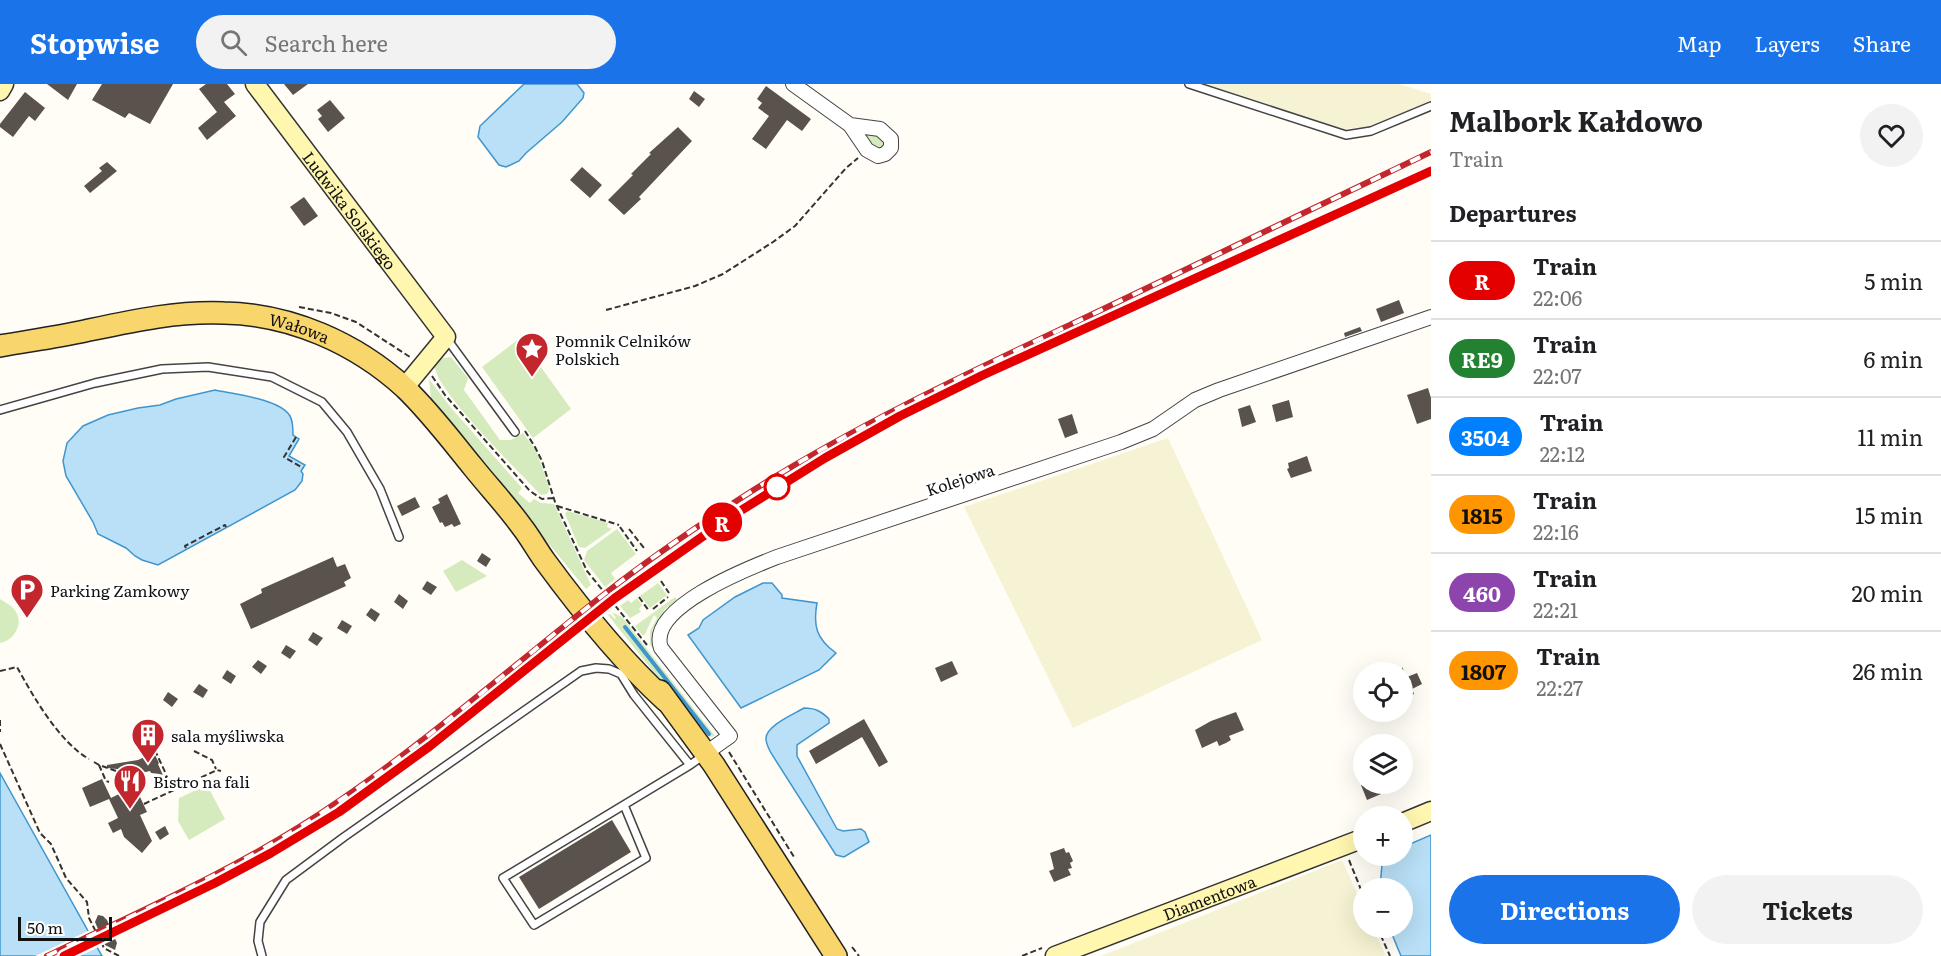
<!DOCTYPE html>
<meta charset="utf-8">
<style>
body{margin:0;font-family:Literata,serif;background:#f2f2f2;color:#202124;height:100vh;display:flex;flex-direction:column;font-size:22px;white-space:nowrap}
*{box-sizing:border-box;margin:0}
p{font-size:20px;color:#757577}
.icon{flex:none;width:33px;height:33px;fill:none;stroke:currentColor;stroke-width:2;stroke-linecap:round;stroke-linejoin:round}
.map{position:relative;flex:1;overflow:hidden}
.panel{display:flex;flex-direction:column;background:#fff;width:510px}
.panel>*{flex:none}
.badge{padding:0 12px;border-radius:20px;font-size:21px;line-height:39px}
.controls{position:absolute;left:1353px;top:578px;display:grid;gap:12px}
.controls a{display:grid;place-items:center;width:60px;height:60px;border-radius:50%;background:#fff;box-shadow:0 6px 24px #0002;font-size:30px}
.scale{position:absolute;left:18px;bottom:15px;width:94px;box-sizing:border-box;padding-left:6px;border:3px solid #111;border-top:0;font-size:16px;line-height:21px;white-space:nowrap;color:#111;-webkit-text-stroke:4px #fff;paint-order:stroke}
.map>.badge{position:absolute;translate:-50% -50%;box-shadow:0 0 0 3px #fff}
h2{padding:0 18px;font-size:22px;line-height:54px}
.round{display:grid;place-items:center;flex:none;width:63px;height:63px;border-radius:32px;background:#f2f2f2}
.headline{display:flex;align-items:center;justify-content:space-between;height:102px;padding:0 18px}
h1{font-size:28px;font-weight:700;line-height:45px}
.cta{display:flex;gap:12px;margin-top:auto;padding:12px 18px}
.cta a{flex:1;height:69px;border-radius:36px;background:#1a73e8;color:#fff;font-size:24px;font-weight:700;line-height:69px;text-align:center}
.cta a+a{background:#f2f2f2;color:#202124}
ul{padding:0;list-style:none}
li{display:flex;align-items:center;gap:18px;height:78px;padding:0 18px;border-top:2px solid #e0e0e0}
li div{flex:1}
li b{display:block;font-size:22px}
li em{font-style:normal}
li .badge{min-width:66px;font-weight:700;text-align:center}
header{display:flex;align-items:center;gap:36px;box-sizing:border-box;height:84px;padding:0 30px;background:#1a73e8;color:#fff}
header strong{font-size:28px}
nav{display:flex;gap:33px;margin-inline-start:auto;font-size:21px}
.search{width:420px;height:54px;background:#f2f2f2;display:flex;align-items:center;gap:15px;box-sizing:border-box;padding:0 21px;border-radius:33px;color:#757577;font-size:22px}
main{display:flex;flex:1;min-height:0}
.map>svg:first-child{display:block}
.farmland{fill:#f6f3d4}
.green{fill:#d5ebbd}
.water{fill:#b9e0f7;stroke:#3f96cf;stroke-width:1.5}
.pier{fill:#fffdf5}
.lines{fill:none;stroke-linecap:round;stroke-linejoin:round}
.stream{stroke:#3f96cf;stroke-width:4}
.building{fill:#5a524d}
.lane-casing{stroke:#444;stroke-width:10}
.street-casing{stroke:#444;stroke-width:16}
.secondary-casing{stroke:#333;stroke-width:21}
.primary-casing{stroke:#222;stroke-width:24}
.path{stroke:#333;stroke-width:2;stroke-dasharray:6 3;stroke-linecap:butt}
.lane{stroke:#fff;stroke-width:7}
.street{stroke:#fff;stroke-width:14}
.secondary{stroke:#fff6b0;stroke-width:18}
.primary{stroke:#f9d66b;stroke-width:21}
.rail-casing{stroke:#c4262e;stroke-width:6}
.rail{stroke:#fff;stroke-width:4;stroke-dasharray:11;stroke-linecap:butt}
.line-casing{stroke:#fff;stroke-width:14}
.line{stroke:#e50000;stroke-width:9}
.stop-dot{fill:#fff;stroke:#e50000;stroke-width:3}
.labels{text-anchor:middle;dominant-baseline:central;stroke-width:6;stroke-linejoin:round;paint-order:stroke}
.street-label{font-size:16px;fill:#111;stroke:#fff}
.poi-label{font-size:16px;fill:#111;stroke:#fff;text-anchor:start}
</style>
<header>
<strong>Stopwise</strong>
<div class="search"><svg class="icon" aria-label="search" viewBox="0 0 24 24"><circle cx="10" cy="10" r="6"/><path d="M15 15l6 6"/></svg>Search here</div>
<nav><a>Map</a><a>Layers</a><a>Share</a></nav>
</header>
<main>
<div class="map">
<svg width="1431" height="872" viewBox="0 0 1431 872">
<rect width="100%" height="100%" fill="#fffdf5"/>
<path class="farmland" d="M1205,0H1399L1431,10V17L1367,43L1343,45Z
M1168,354L1262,556L1073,644L964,423Z
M1342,776L1363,823L1364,843H1373L1386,872H1101Z"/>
<path class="green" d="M861,49L882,51L887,60L877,69Z
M520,254L571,325L533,354L482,283Z
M451,273L468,294L464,306L500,356H511L523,349L536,366L549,403V406L547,410L541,411C521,390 437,307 435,284L432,282L439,275Z
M429,295L452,325L522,404L518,409L530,419L534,415L541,419L554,420L591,501L586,505L440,328L431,314Z
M567,427L608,439L607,443L612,445L585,464L579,463L565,430Z
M617,445L636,470L611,489L615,495L605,503L584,476L587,467Z
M462,476L487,492L456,508L443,487Z
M658,499L667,511L650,524L640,512Z
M675,513L677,516L665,525L661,532L663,535L658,543L683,602L650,561V547L657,534L654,531L645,550L643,552L635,542Z
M637,514L642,521L639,525L641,528L630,534L620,522L628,516L631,519Z
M0,515C4,518 9,520 13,524C26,537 15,556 0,559Z
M612,528L622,533L715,652L709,653L704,651L608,531L610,530L615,535L616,534Z
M207,701L225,735L189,756L178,737L179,714Z"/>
<path class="water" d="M524,0H577L584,9L583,14L562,38L526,69L519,77L506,83L499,81L478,53L480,42Z
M215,306C234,310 280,315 290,332C293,337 293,346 293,351L299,355L289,372L305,381L301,387L303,390L302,397L295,406L158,481L142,476L135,472L126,464L98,450L93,438L66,392L63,377L67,359L83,342L108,331L138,324L160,321L176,315Z
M763,499H772L782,511V514L817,519C813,541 816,555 836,569L819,586L741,624L688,551L699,544L703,536L735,513Z
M804,624C815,624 821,627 829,635V639L797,661V672L837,745L843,747L861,745L865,748L869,758L844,773L836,771L771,669C769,665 766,660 766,655C765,642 794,630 804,624Z
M0,689L102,872H0Z
M1431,751V872H1401L1389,843H1402V804H1380L1382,780L1392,771H1402L1403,763Z"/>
<path class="pier" d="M90,846L99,862L77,872H35Z"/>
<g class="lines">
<path class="stream" d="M625,543L709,650"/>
</g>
<path class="building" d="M47,0H77L68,16Z
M102,0H173L150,40L129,29L125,34L92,16Z
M206,0H227L235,10L224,18L236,32L207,56L198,44L217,28L199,5Z
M284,0H308L293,11Z
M766,2L811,35L802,47L787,36L766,65L752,55L769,32L758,24L762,19L757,15Z
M694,7L705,15L699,23L689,15Z
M25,8L45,24L35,37L29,32L13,53L0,43V40Z
M330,16L345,34L328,48L318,35L322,32L317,26Z
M678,43L692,57L639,113L641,115L624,131L608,116L633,91L631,90L651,70L649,69Z
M107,78L117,87L90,109L84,102L102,87L99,84Z
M582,83L602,101L590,114L570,96Z
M304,113L318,132L304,142L290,123Z
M1399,216L1404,229L1381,238L1376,225Z
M1360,243L1362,247L1345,253L1344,249Z
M1428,304L1431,314V335L1417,340L1407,311Z
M1289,316L1293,333L1276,338L1272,321Z
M1250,321L1256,338L1242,343L1238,325Z
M1072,330L1078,349L1065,354L1058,335Z
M1307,372L1312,387L1291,394L1287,385L1289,384L1288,379Z
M447,410L461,440L454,443L452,440L445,443L442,438L440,439L432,423L440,419L438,415Z
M415,413L420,423L402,432L397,422Z
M482,469L491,475L486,483L477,477Z
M333,473L337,483L345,480L351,494L344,498L346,502L251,545L240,520L262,509L261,505Z
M427,497L437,503L431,511L422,505Z
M399,510L408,517L403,525L394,518Z
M371,524L380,530L375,538L366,531Z
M342,536L352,542L347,550L337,544Z
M313,548L323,554L317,562L308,556Z
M286,561L296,567L290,575L281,569Z
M258,576L267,582L261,590L252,583Z
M952,577L958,590L941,598L935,584Z
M1402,583L1407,593L1417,589L1422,600L1412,605L1414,610L1402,615Z
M227,586L236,592L231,600L222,594Z
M199,600L208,606L203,614L193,608Z
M168,608L178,615L172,623L163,616Z
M1236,628L1244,646L1229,652L1231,656L1226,659L1219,662L1217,657L1202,664L1195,646L1211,637Z
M864,635L888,678L879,683L862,653L816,680L809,667Z
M151,670L155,671L159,679L158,680L166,698L163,705L157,703L153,694L160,690L151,689L150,687L146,688L107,684V681L138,676Z
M102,695L111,714L135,702L147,728L140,731L152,757L142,769L124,753L121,745L113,749L108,739L118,734L109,715L90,723L82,704Z
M1367,699H1376L1381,710L1367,716L1361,701Z
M612,736L631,768L539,825L519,793Z
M165,742L169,750L160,756L155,748Z
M1064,764L1066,769L1069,768L1073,777L1070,779L1072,784L1068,785L1071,791L1054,798L1049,787L1054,785L1050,769Z
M98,831L103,832L107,836L117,859L115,866L105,861L95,838Z"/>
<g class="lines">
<g class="lane-casing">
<path id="lane" d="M1189,0L1346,51L1371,47L1431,22
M447,255L515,348
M0,326L95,299L162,285L208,283L272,293L322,318L347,348L380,405L399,453
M624,721L646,774L534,841L503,794L690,681L704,671
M262,872L258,857L260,838L286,796L344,753L581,587L596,584L609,585L621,590L634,611L690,681"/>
</g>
<g class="street-casing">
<path id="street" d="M793,0L850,41L867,66L878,72L885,70L891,64V55L880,45L850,41
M706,669L730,652L661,564C646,524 749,484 777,473L1121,358L1153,345L1195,316L1219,306L1431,233"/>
</g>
<g class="secondary-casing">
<g id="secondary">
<path id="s1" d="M255,0L446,253L404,304"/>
<path d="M0,7L4,0"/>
<path d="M1402,739L1431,727"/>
<path id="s2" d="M1055,872L1364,754"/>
</g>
</g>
<g class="primary-casing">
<g id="primary">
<path id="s3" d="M0,262C28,257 57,253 85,247C132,237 176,227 224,229C290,230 356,259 405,304C430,328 451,356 473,383C489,403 507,422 522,443C530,453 537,466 545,477C581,526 621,576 666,617"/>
<path d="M660,607L714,681L836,872"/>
</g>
</g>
<path class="path" d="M299,223L331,229L356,238L410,273
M606,226L695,202L723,190L773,158L795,142L846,84L858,74
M432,292L445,311L530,407L542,415L554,414
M525,347L535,363L542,377L555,418L587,487L647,561
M296,353L284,373L303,384
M557,422L619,441
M620,443L637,467
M629,445L644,464
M186,464L185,462L225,441L226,443
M661,497L669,509
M639,513L649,527
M653,525L668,513
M0,587L17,583C33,612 59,658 89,675
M0,636V648
M147,642L145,644L146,647L166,690L176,705
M0,660L40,749L51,760L66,794L87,818L89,834L104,864L119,872
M194,667L212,676L216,685
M729,668L794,773
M94,678L99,681L125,690
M99,681L106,697L109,698
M144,720L217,686L221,687
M1349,776L1364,813
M1377,843L1390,872
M852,863L859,872
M1022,872L1042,864"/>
<use href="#lane" class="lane"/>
<use href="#street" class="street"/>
<use href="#secondary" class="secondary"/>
<use href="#primary" class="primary"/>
<g class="rail-casing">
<path id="rail" d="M1002,282L1431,87
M534,578C650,485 769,403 900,332
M47,872C146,825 248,780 339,717C433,653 517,578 607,508C653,472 702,439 752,407C855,342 964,291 1074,239C1193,182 1312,125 1431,68"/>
</g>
<use href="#rail" class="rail"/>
</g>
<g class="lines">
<g class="line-casing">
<path id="line" d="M64,872L215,799L271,769L339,728L430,662L615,514L729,434L825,374L900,332L983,291L1431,87"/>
</g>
<use href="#line" class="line"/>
</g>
<defs>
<g id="sight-pin" transform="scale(1.725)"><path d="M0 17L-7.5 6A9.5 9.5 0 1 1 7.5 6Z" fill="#c4262e" stroke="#fff"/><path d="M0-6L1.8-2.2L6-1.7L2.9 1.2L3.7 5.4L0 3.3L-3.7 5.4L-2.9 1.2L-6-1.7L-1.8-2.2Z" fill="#fff"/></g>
<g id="parking-pin" transform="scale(1.725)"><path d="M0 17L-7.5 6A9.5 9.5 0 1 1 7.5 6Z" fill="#c4262e" stroke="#fff"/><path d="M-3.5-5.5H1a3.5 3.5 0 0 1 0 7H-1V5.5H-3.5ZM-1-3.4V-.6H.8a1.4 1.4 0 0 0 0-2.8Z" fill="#fff"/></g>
<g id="building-pin" transform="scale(1.725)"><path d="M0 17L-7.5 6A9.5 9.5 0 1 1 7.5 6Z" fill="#c4262e" stroke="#fff"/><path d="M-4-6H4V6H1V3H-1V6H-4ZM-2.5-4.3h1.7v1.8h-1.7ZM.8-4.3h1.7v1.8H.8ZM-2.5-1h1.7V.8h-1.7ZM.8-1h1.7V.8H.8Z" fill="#fff"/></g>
<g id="restaurant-pin" transform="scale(1.725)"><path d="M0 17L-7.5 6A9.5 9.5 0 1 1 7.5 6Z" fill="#c4262e" stroke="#fff"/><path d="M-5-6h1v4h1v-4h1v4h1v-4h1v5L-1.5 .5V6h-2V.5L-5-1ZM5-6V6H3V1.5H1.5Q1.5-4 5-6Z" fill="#fff"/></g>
</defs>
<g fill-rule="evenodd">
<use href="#sight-pin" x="532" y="265"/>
<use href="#parking-pin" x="27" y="506"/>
<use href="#building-pin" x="148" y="651"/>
<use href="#restaurant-pin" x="130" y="697"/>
</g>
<circle class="stop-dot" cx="777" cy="403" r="12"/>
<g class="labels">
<g class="street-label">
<text stroke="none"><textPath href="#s1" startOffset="158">Ludwika Solskiego</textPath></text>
<text stroke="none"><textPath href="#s3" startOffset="304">Wałowa</textPath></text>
<text transform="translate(960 395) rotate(-18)">Kolejowa</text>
<text stroke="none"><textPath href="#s2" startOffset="165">Diamentowa</textPath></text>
</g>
<g class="poi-label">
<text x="555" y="256">Pomnik Celników<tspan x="555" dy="18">Polskich</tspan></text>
<text x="50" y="506">Parking Zamkowy</text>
<text x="171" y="651">sala myśliwska</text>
<text x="153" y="697">Bistro na fali</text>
</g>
</g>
</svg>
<div class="controls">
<a><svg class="icon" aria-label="locate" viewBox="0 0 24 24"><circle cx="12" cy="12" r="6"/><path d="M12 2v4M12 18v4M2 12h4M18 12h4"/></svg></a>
<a><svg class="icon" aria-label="layers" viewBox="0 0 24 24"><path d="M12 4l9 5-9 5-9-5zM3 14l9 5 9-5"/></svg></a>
<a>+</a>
<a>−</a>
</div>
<div class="scale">50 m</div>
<b class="badge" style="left:722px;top:438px;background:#e50000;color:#fff">R</b>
</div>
<section class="panel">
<div class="headline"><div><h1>Malbork Kałdowo</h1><p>Train</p></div><a class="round"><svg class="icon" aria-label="heart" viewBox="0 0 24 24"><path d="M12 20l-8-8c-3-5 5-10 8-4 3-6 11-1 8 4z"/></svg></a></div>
<h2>Departures</h2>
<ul>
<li><span class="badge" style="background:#e50000;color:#fff">R</span><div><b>Train</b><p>22:06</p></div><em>5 min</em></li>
<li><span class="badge" style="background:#238132;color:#fff">RE9</span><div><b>Train</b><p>22:07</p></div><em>6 min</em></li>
<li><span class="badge" style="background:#0080ff;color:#fff">3504</span><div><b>Train</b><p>22:12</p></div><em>11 min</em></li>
<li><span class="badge" style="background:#ff9500;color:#111">1815</span><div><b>Train</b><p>22:16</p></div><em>15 min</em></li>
<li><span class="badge" style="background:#8e44ad;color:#fff">460</span><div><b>Train</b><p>22:21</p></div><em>20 min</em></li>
<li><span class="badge" style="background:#ff9500;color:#111">1807</span><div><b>Train</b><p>22:27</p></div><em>26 min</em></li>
</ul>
<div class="cta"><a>Directions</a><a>Tickets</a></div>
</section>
</main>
